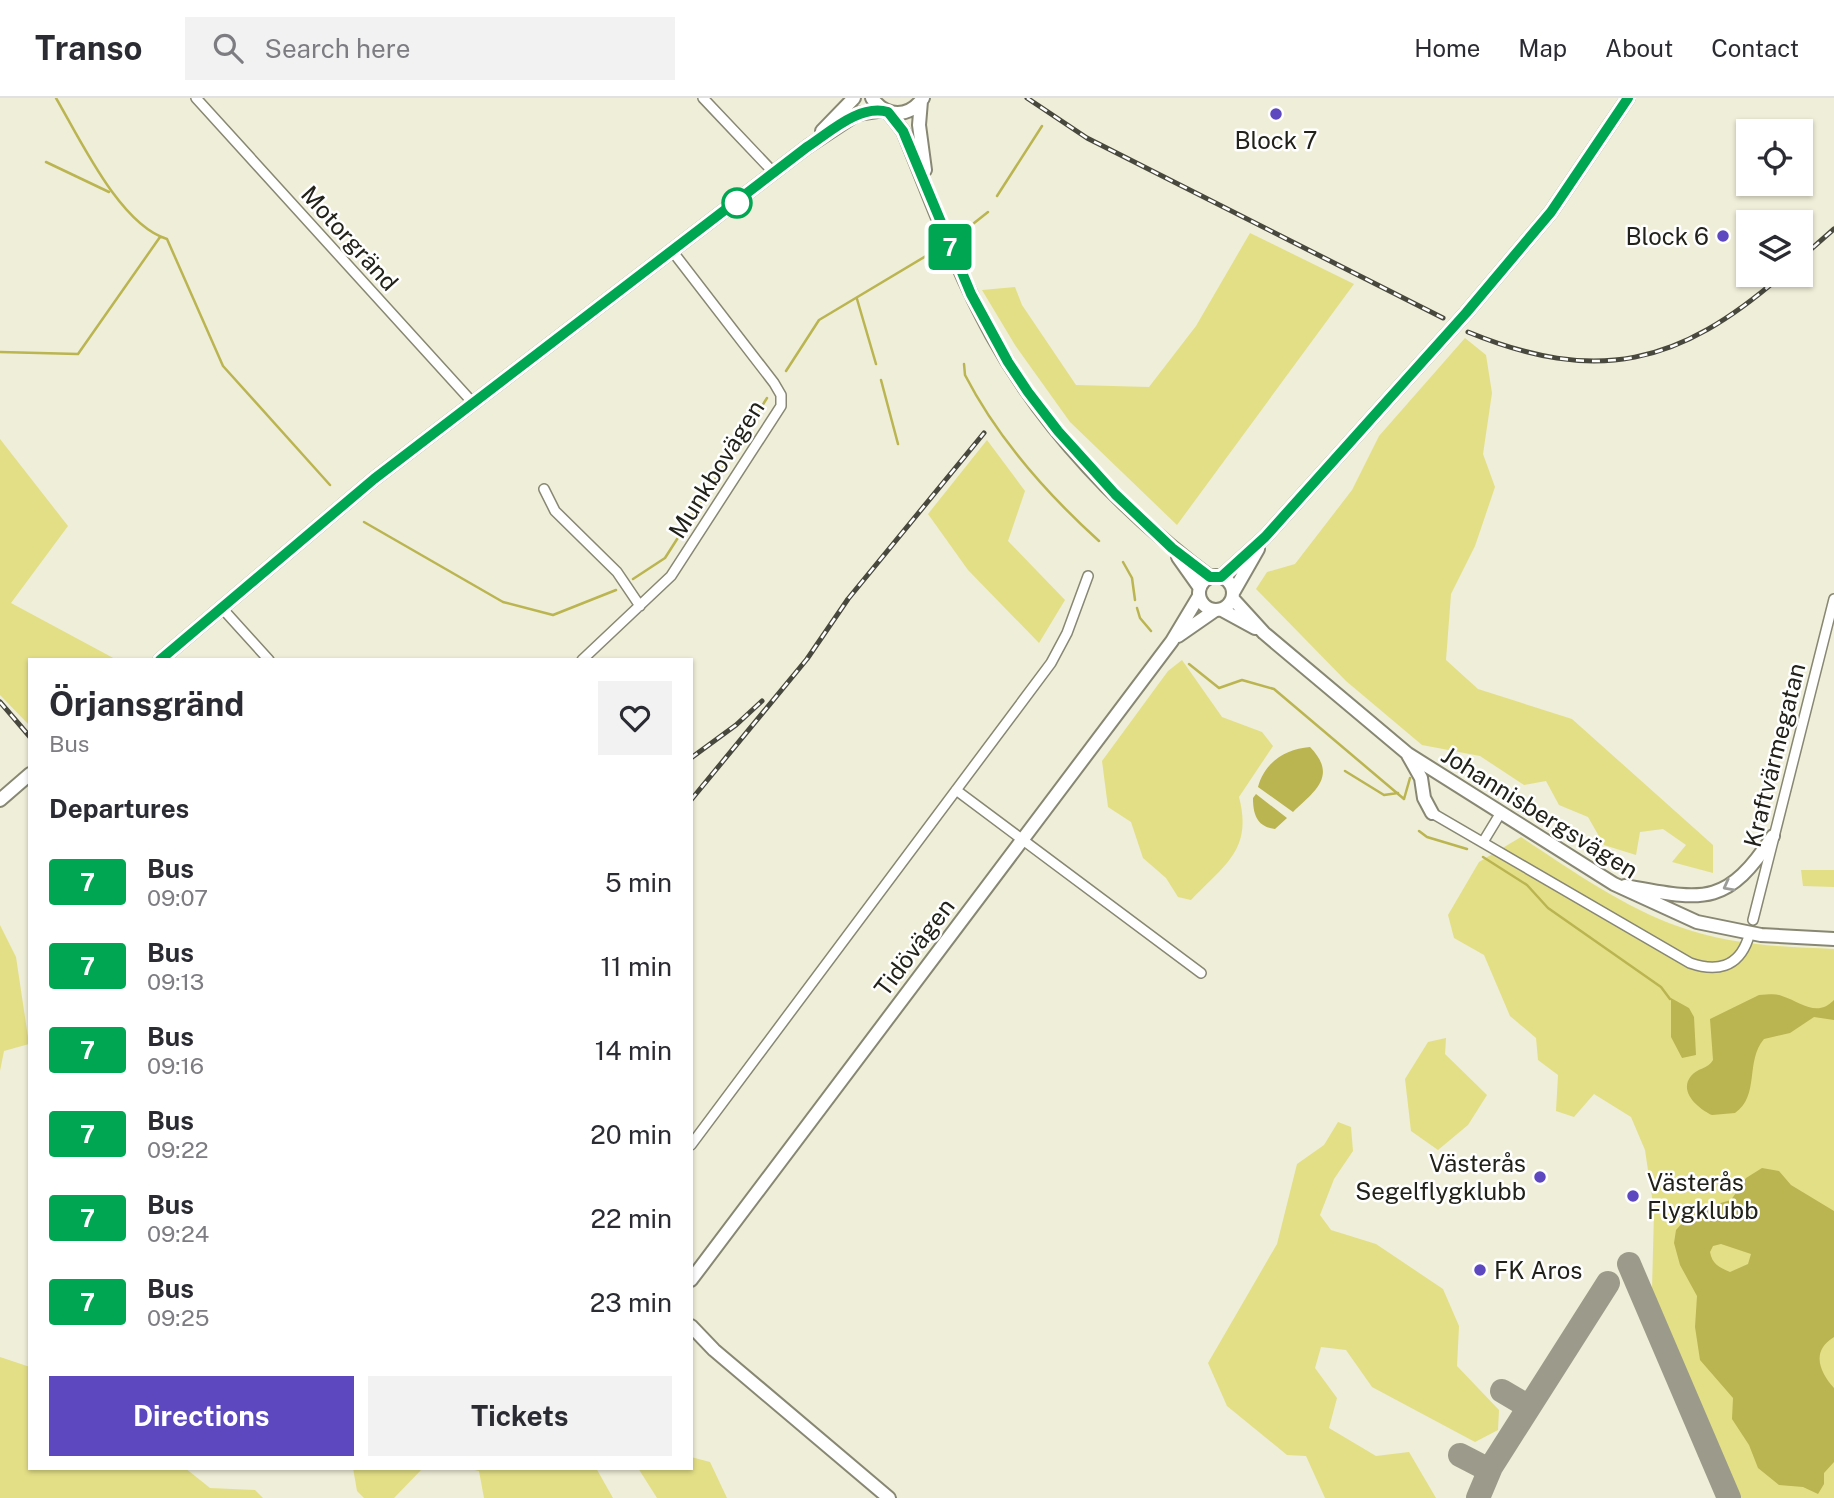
<!DOCTYPE html>
<meta charset="utf-8">
<style>
body{margin:0;font-family:"Public Sans",sans-serif;background:#f2f2f3;color:#2b2b33;height:100vh;display:flex;flex-direction:column;font-size:26px;white-space:nowrap}
*{box-sizing:border-box;margin:0}
p{font-size:23px;color:#7c7c81}
.icon{flex:none;width:38px;height:38px;fill:none;stroke:currentColor;stroke-width:2;stroke-linecap:round;stroke-linejoin:round}
.map{position:relative;flex:1;overflow:hidden}
.details{position:absolute;left:28px;top:560px;width:665px;height:812px;display:flex;flex-direction:column;background:#fff;border-radius:0px;box-shadow:0 2px 5px #0004}
.details>*{flex:none}
.badge{padding:0 14px;border-radius:5px;font-size:24px;line-height:46px}
.buttons{position:absolute;left:1736px;top:21px;display:grid;gap:14px}
.buttons a{display:grid;place-items:center;width:77px;height:77px;border-radius:0px;background:#fff;box-shadow:0 2px 5px #0004;font-size:35px}
.map>.badge{position:absolute;translate:-50% -50%;box-shadow:0 0 0 4px #fff}
h2{padding:0 21px;font-size:26px;line-height:63px}
.round{display:grid;place-items:center;flex:none;width:74px;height:74px;border-radius:0px;background:#f2f2f3}
.head{display:flex;align-items:center;justify-content:space-between;height:119px;padding:0 21px}
h1{font-size:33px;font-weight:700;line-height:52px}
.primary-button{display:flex;gap:14px;margin-top:auto;padding:14px 21px}
.primary-button a{flex:1;height:80px;border-radius:0px;background:#5d48c0;color:#fff;font-size:28px;font-weight:700;line-height:80px;text-align:center}
.primary-button a+a{background:#f2f2f3;color:#2b2b33}
ul{padding:0;list-style:none}
li{display:flex;align-items:center;gap:21px;height:84px;padding:0 21px}
li div{flex:1}
li b{display:block;font-size:26px}
li em{font-style:normal}
li .badge{min-width:77px;font-weight:700;text-align:center}
header{display:flex;align-items:center;gap:42px;box-sizing:border-box;height:98px;padding:0 35px;background:#fff;border-bottom:2px solid #e1e1e2}
header strong{font-size:33px}
nav{display:flex;gap:38px;margin-inline-start:auto;font-size:24px}
.search{width:490px;height:63px;background:#f2f2f3;display:flex;align-items:center;gap:18px;box-sizing:border-box;padding:0 24px;border-radius:0px;color:#7c7c81;font-size:26px}
.map>svg:first-child{display:block}
.green{fill:#e3df86}
.water{fill:#bab451;fill-rule:evenodd}
.lines{fill:none;stroke-linecap:round;stroke-linejoin:round}
.stream{stroke:#bab451;stroke-width:2.5}
.taxiway{stroke:#9c9b8b;stroke-width:24}
.minor-casing{stroke:#878773;stroke-width:12}
.tertiary-casing{stroke:#878773;stroke-width:16}
.secondary-casing{stroke:#878773;stroke-width:16}
.minor{stroke:#fff;stroke-width:9}
.tertiary{stroke:#fff;stroke-width:12}
.secondary{stroke:#fff;stroke-width:12}
.rail-casing{stroke:#49483e;stroke-width:5}
.rail{stroke:#fff;stroke-width:2.5;stroke-dasharray:8;stroke-linecap:butt}
.oneway{stroke:#9c9c98}
.line-casing{stroke:#fff;stroke-width:16}
.line{stroke:#00a651;stroke-width:10}
.poi-dot{fill:#5d48c0;stroke:#fff;stroke-width:2.5}
.stop-dot{fill:#fff;stroke:#00a651;stroke-width:3.5}
.labels{text-anchor:middle;dominant-baseline:central;stroke-width:5;stroke-linejoin:round;paint-order:stroke}
.poi-label{font-size:24px;fill:#22221a;stroke:#fff;text-anchor:end}
.street-label{font-size:24px;fill:#22221a;stroke:#fff}
</style>
<header>
<strong>Transo</strong>
<div class="search"><svg class="icon" aria-label="search" viewBox="0 0 24 24"><circle cx="10" cy="10" r="6"/><path d="M15 15l6 6"/></svg>Search here</div>
<nav><a>Home</a><a>Map</a><a>About</a><a>Contact</a></nav>
</header>
<div class="map">
<svg width="1834" height="1400" viewBox="0 0 1834 1400">
<rect width="100%" height="100%" fill="#efeed8"/>
<path class="green" d="M1250,135L1354,186L1177,427L1070,324L1015,247L982,192L1015,189L1022,207L1076,287L1149,289L1196,228Z
M1465,240L1486,257L1492,295L1483,356L1495,389L1475,448L1451,496L1446,562L1478,591L1572,621L1713,747V775L1672,764L1686,747L1663,731L1640,734L1636,757L1604,747L1588,719L1559,707L1546,683L1524,687L1480,658L1422,647L1346,583L1256,491L1267,474L1295,466L1352,392L1379,338Z
M0,341L68,428L11,505L117,562H30V628L0,597Z
M987,342L1025,393L1008,443L1065,502L1039,545L968,472L928,416Z
M1182,562L1222,619L1262,634L1273,648L1239,699C1253,752 1224,767 1191,802L1178,799L1166,780L1143,760L1131,724L1108,709L1102,663L1168,573Z
M1521,739C1571,772 1623,809 1680,829C1729,847 1783,849 1834,851V1400H1740L1652,1192L1654,1113L1645,1052L1631,1019L1594,996L1574,1019L1556,1013L1558,977L1538,962L1536,940L1510,918L1484,857L1454,840L1448,817L1479,764Z
M1801,772H1834V789L1803,788Z
M0,827L16,859L29,946L4,953L0,973Z
M1446,940L1445,956L1487,997L1468,1027L1438,1052L1411,1033L1405,981L1428,944Z
M1338,1024L1351,1029L1353,1053L1334,1081L1320,1117L1331,1132L1376,1146L1443,1191L1459,1228L1457,1268L1499,1312L1498,1332L1475,1344L1372,1289L1346,1252L1321,1249L1315,1270L1337,1300L1329,1330L1376,1358L1409,1354L1436,1400H1325L1306,1358L1287,1357L1227,1308L1208,1265L1277,1146L1297,1066L1324,1047Z
M0,1259L30,1269V1370H185L210,1390L255,1392L263,1400H0Z
M691,1359L710,1364L727,1400H657L638,1370H691Z
M353,1370H423L394,1400H364L357,1393Z
M465,1370H596L613,1400H484L479,1373Z"/>
<path class="water" d="M1310,649C1338,678 1315,693 1293,714L1258,689C1265,664 1285,651 1310,649Z
M1256,696L1287,720L1275,731C1257,729 1253,716 1253,700Z
M1759,897C1767,897 1775,895 1782,898C1801,904 1817,920 1834,902V922L1814,919L1790,935L1764,941C1745,963 1760,998 1735,1015L1712,1017C1699,1011 1678,994 1691,978C1697,970 1708,971 1713,962L1710,921Z
M1671,900L1689,910L1694,919L1696,957L1682,960L1671,939Z
M1762,1070L1779,1073L1791,1087L1834,1113V1239C1811,1253 1819,1273 1834,1290V1364L1824,1375V1386L1818,1396L1803,1389L1779,1387L1758,1370L1749,1347L1732,1321L1733,1300L1700,1262L1695,1229L1697,1198L1680,1167L1674,1145L1676,1132L1693,1113L1731,1102L1746,1080ZM1721,1146L1751,1156L1748,1166L1730,1174C1719,1169 1712,1166 1710,1154L1713,1148Z"/>
<g class="lines">
<path class="stream" d="M56,0C80,41 120,127 167,141L223,268L330,387
M46,64L109,94
M997,98L1042,28
M959,137L988,114
M857,201L876,266
M0,254L78,256L160,139
M964,266L965,277C998,341 1046,395 1099,443
M786,273L819,222L936,152
M881,282L898,346
M364,424L503,504L553,517L616,492
M1123,464L1132,480L1135,502
M633,481L665,460L767,300
M1137,510L1140,520L1151,533
M1189,566L1219,590L1242,582L1274,591L1404,701
M1345,673L1384,697L1398,695
M1404,701L1410,680
M1419,733L1427,739L1467,751
M1483,759L1527,787L1548,810L1661,889L1670,901"/>
<path class="taxiway" d="M1629,1166L1729,1400
M1502,1293L1529,1309
M1460,1357L1489,1372
M1478,1400L1491,1369L1608,1185"/>
<g class="minor-casing">
<path id="minor" d="M196,0L474,306
M703,0L775,76
M544,391L555,413L617,474L640,508
M221,509L269,562
M582,562L671,478L781,308V297L774,285L673,154
M956,692L1201,875
M1432,715L1690,865C1716,874 1738,870 1748,841
M1483,744L1500,716
M1753,822L1834,501
M691,1047L1051,565L1067,535L1088,478"/>
</g>
<g class="tertiary-casing">
<path id="tertiary" d="M822,33L854,0
M1178,538L1214,513
M160,562L374,381L807,49L857,16L884,12
M0,702L30,676
M691,1182L1172,543L1199,498
M691,1228L714,1252L889,1400"/>
</g>
<g class="secondary-casing">
<path id="secondary" d="M872,0C886,20 909,20 923,0
M921,3L919,27L925,72
M888,14L903,33C931,101 956,172 992,237C1044,332 1124,414 1210,479
M1178,459L1200,490
M1199 495a17 17 0 1 1 34 0a17 17 0 1 1-34 0Z
M1221,479L1265,439L1466,215L1551,114L1628,0
M1234,493L1258,451
M1233,501L1264,535L1408,656L1614,786L1697,824L1761,837L1834,841
M1222,512L1255,530
M1408,657L1421,680L1424,700L1432,715
M1625,788C1703,802 1726,810 1773,738"/>
</g>
<use href="#minor" class="minor"/>
<use href="#tertiary" class="tertiary"/>
<use href="#secondary" class="secondary"/>
<g class="rail-casing">
<path id="rail" d="M1027,0L1087,40L1443,220
M1801,160L1834,131
M1468,234C1597,287 1679,267 1782,177
M0,604L30,639
M691,660L736,627L762,603
M691,702L807,561L848,501L984,335"/>
</g>
<use href="#rail" class="rail"/>
</g>
<defs><path id="oneway-chevron" d="M-2-3.5L2.5 0L-2 3.5" fill="none" stroke-width="1.6" stroke-linecap="round" stroke-linejoin="round" transform="scale(1.75)"/></defs>
<use class="oneway" href="#oneway-chevron" transform="translate(1728 788) rotate(152)"/>
<g class="lines">
<g class="line-casing">
<path id="line" d="M160,562L374,381L807,49C830,34 859,6 888,14L903,33L971,196L1008,264L1028,294L1058,333L1115,396L1172,450L1210,479H1221L1265,439L1466,215L1551,114L1628,0"/>
</g>
<use href="#line" class="line"/>
</g>
<g class="poi-dot">
<circle cx="1276" cy="16" r="7"/>
<circle cx="1723" cy="138" r="7"/>
<circle cx="1540" cy="1079" r="7"/>
<circle cx="1633" cy="1098" r="7"/>
<circle cx="1480" cy="1172" r="7"/>
</g>
<circle class="stop-dot" cx="737" cy="105" r="14"/>
<g class="labels">
<g class="poi-label">
<text x="1276" y="42" text-anchor="middle">Block 7</text>
<text x="1709" y="138">Block 6</text>
<text x="1526" y="1065">Västerås<tspan x="1526" dy="28">Segelflygklubb</tspan></text>
<text x="1647" y="1084" text-anchor="start">Västerås<tspan x="1647" dy="28">Flygklubb</tspan></text>
<text x="1494" y="1172" text-anchor="start">FK Aros</text>
</g>
<g class="street-label">
<text transform="translate(350 140) rotate(48)">Motorgränd</text>
<text transform="translate(716 371) rotate(-58)">Munkbovägen</text>
<text transform="translate(1774 657) rotate(-76)">Kraftvärmegatan</text>
<text transform="translate(1540 714) rotate(32)">Johannisbergsvägen</text>
<text transform="translate(914 849) rotate(-53)">Tidövägen</text>
</g>
</g>
</svg>
<div class="buttons">
<a><svg class="icon" aria-label="locate" viewBox="0 0 24 24"><circle cx="12" cy="12" r="6"/><path d="M12 2v4M12 18v4M2 12h4M18 12h4"/></svg></a>
<a><svg class="icon" aria-label="layers" viewBox="0 0 24 24"><path d="M12 4l9 5-9 5-9-5zM3 14l9 5 9-5"/></svg></a>
</div>
<b class="badge" style="left:950px;top:149px;background:#00a651;color:#fff">7</b>
<section class="details">
<div class="head"><div><h1>Örjansgränd</h1><p>Bus</p></div><a class="round"><svg class="icon" aria-label="heart" viewBox="0 0 24 24"><path d="M12 20l-8-8c-3-5 5-10 8-4 3-6 11-1 8 4z"/></svg></a></div>
<h2>Departures</h2>
<ul>
<li><span class="badge" style="background:#00a651;color:#fff">7</span><div><b>Bus</b><p>09:07</p></div><em>5 min</em></li>
<li><span class="badge" style="background:#00a651;color:#fff">7</span><div><b>Bus</b><p>09:13</p></div><em>11 min</em></li>
<li><span class="badge" style="background:#00a651;color:#fff">7</span><div><b>Bus</b><p>09:16</p></div><em>14 min</em></li>
<li><span class="badge" style="background:#00a651;color:#fff">7</span><div><b>Bus</b><p>09:22</p></div><em>20 min</em></li>
<li><span class="badge" style="background:#00a651;color:#fff">7</span><div><b>Bus</b><p>09:24</p></div><em>22 min</em></li>
<li><span class="badge" style="background:#00a651;color:#fff">7</span><div><b>Bus</b><p>09:25</p></div><em>23 min</em></li>
</ul>
<div class="primary-button"><a>Directions</a><a>Tickets</a></div>
</section>
</div>
